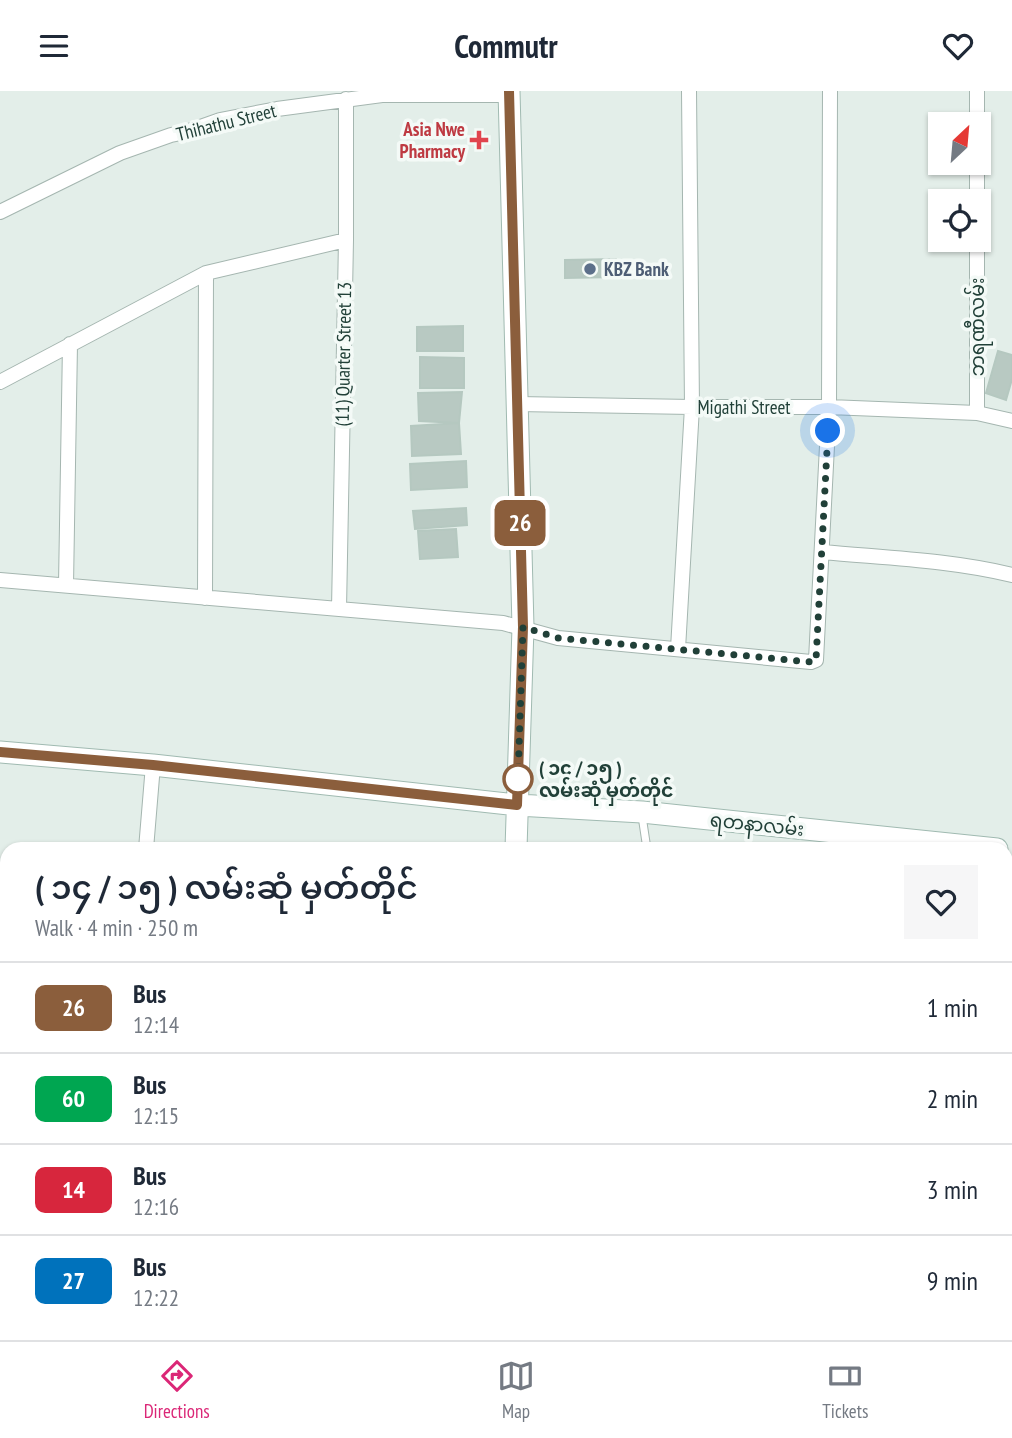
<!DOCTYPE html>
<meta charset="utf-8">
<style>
body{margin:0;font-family:"PT Sans Narrow","Noto Sans Myanmar",sans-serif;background:#f6f6f7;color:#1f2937;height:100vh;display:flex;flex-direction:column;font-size:26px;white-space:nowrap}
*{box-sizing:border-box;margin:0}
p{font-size:23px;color:#747a83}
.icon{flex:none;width:38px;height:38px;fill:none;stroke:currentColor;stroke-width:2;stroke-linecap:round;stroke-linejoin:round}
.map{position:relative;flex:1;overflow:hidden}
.side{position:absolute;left:0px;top:751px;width:1013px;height:499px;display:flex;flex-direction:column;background:#fff;border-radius:21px 21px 0 0;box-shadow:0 2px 5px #0004}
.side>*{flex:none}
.badge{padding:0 14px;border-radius:10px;font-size:24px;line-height:46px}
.needle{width:46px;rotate:26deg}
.controls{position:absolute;left:928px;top:21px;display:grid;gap:14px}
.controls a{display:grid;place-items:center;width:63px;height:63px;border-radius:0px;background:#fff;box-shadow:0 2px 5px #0004;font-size:35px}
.you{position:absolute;width:35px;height:35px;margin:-18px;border:5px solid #fff;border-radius:50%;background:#1a73e8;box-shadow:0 0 0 10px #1a73e833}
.map>.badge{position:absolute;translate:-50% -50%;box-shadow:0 0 0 4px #fff}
.round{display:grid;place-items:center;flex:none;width:74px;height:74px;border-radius:0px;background:#f6f6f7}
.overview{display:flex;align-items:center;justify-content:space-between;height:119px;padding:0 35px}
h1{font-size:33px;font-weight:600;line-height:52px}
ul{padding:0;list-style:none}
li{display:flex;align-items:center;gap:21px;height:91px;padding:0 35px;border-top:2px solid #e0e1e3}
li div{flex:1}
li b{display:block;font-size:26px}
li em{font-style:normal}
li .badge{min-width:77px;font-weight:700;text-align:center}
header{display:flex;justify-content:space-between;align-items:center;height:91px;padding:0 35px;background:#fff;font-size:32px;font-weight:600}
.dock{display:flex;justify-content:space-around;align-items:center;height:98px;border-top:2px solid #e0e1e3;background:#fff;font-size:19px;color:#747a83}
.dock a{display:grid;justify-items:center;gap:4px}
.dock .active{color:#db2777}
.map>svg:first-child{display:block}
.building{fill:#b8c9c2;stroke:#b5c8c0;stroke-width:2}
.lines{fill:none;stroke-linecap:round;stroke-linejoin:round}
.lane-casing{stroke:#a5b6b0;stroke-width:9}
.street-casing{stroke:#a5b6b0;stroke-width:16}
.secondary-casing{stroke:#a0bab1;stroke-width:23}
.lane{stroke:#fff;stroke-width:7}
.street{stroke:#fff;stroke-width:14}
.secondary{stroke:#fff;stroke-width:21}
.line-casing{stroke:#fff;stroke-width:16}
.line{stroke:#8b5e3c;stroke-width:10}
.walk{stroke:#214038;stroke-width:7;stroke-dasharray:0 12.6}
.health-dot{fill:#e0444e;stroke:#f4faf7;stroke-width:2.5}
.service-dot{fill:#5c6f8a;stroke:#f4faf7;stroke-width:2.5}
.stop-dot{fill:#fff;stroke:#8b5e3c;stroke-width:3.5}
.labels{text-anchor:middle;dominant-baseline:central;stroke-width:7;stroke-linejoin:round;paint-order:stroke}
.street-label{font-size:19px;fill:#214038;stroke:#f4faf7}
.health-label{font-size:19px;font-weight:bold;fill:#be3a42;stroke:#f4faf7;text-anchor:end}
.service-label{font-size:19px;font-weight:bold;fill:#4e5e75;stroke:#f4faf7;text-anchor:start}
.stop-label{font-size:19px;font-weight:bold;fill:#214038;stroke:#f4faf7;text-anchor:start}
</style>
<header><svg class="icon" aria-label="menu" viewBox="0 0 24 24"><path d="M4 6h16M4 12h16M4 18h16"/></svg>Commutr<svg class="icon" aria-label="heart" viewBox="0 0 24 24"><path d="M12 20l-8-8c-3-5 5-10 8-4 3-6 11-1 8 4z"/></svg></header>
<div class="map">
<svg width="1012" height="1249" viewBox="0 0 1012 1249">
<rect width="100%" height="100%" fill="#e3eee9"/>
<path class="building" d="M616,168V186L565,187V169Z
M463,235V260H417V236Z
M998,260L1012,264V288L1006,309L986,302Z
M420,266L464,267V297H420Z
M462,301L459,332L419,330L418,302Z
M459,332L461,363L412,365L411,335Z
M466,370L467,396L411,399L410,373Z
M466,417L467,434L415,438L413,420Z
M456,438L458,466L420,468L418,440Z
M1006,904L1012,907V964L1006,961Z
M561,1242H597V1249H561Z
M619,1242H653V1249H619Z
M764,1242H803L807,1249H768Z
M917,1242H972L979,1248L913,1249Z"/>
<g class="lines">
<g class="lane-casing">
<path id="lane" d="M642,725L647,758"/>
</g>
<g class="street-casing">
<path id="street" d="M977,0V33
M977,72V110
M0,121L120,62L171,44L186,41L220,29L277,18L382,4H509
M0,291L206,182L346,149
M517,313L692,316H829L977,322L1012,330
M977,322V149
M823,461C886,467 950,469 1012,484
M0,489L503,532L558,547L811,571L816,569L829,316L830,0
M66,494L70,253
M205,507L206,182
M339,518L346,149V8
M678,558L692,316L689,0
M146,758L153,674
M0,869H7
M1006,1136L1012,1140
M340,1242V1249
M754,1242L759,1249
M824,1242L828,1249
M985,1242L989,1246V1249
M35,1249V1242
M197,1249V1242
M721,1249L723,1242"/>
</g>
<g class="secondary-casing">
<path id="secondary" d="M509,0L523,536L516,758
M0,661L153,674L517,714L642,721L997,758
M507,1249V1242"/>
</g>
<use href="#lane" class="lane"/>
<use href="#street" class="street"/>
<use href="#secondary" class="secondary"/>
</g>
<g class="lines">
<g class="line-casing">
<path id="line" d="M0,661L153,674L517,714L523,536L509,0"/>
</g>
<use href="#line" class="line"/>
<path class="walk" d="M518,688L523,536L558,547L811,571L816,569L828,340"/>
</g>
<path class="health-dot" d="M475.5 38.5h7v7h7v7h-7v7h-7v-7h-7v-7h7z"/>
<circle class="service-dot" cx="590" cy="178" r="7"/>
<circle class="stop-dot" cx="518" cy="688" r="14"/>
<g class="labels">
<g class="street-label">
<text transform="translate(226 31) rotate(-14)">Thihathu Street</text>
<text transform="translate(977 236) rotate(-90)">ဘရဏီလမ်း</text>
<text transform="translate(343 263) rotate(-89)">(11) Quarter Street 13</text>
<text x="744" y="316">Migathi Street</text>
<text transform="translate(757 733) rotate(6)">ရတနာလမ်း</text>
</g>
<g class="health-label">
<text x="465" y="38">Asia Nwe<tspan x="465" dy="22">Pharmacy</tspan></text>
</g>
<g class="service-label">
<text x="604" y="178">KBZ Bank</text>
</g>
<g class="stop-label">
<text x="539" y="677">( ၁၄ / ၁၅ )<tspan x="539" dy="22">လမ်းဆုံ မှတ်တိုင်</tspan></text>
</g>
</g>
</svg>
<div class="controls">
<a><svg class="needle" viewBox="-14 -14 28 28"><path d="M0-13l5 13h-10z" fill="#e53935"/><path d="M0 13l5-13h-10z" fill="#747a83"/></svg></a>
<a><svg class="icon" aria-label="locate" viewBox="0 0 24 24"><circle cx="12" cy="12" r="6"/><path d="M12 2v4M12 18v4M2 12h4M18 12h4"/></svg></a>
</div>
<div class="you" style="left:828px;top:340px"></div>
<b class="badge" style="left:520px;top:432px;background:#8b5e3c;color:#fff">26</b>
<section class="side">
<div class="overview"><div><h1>( ၁၄ / ၁၅ ) လမ်းဆုံ မှတ်တိုင်</h1><p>Walk · 4 min · 250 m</p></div><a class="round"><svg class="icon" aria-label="heart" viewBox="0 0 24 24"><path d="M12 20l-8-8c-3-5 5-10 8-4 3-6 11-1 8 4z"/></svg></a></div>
<ul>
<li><span class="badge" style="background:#8b5e3c;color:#fff">26</span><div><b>Bus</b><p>12:14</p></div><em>1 min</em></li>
<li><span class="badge" style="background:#00a651;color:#fff">60</span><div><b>Bus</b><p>12:15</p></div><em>2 min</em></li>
<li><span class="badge" style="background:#d7263d;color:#fff">14</span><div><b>Bus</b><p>12:16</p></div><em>3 min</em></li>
<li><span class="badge" style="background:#0072bc;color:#fff">27</span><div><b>Bus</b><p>12:22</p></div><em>9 min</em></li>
</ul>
</section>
</div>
<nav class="dock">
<a class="active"><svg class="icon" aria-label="directions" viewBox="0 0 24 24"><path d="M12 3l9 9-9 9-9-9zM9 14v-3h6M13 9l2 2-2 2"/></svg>Directions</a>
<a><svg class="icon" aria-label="map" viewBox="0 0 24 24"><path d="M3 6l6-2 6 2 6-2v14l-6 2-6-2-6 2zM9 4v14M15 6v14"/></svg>Map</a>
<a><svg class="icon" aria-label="tickets" viewBox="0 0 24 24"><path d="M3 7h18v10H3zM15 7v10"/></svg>Tickets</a>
</nav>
